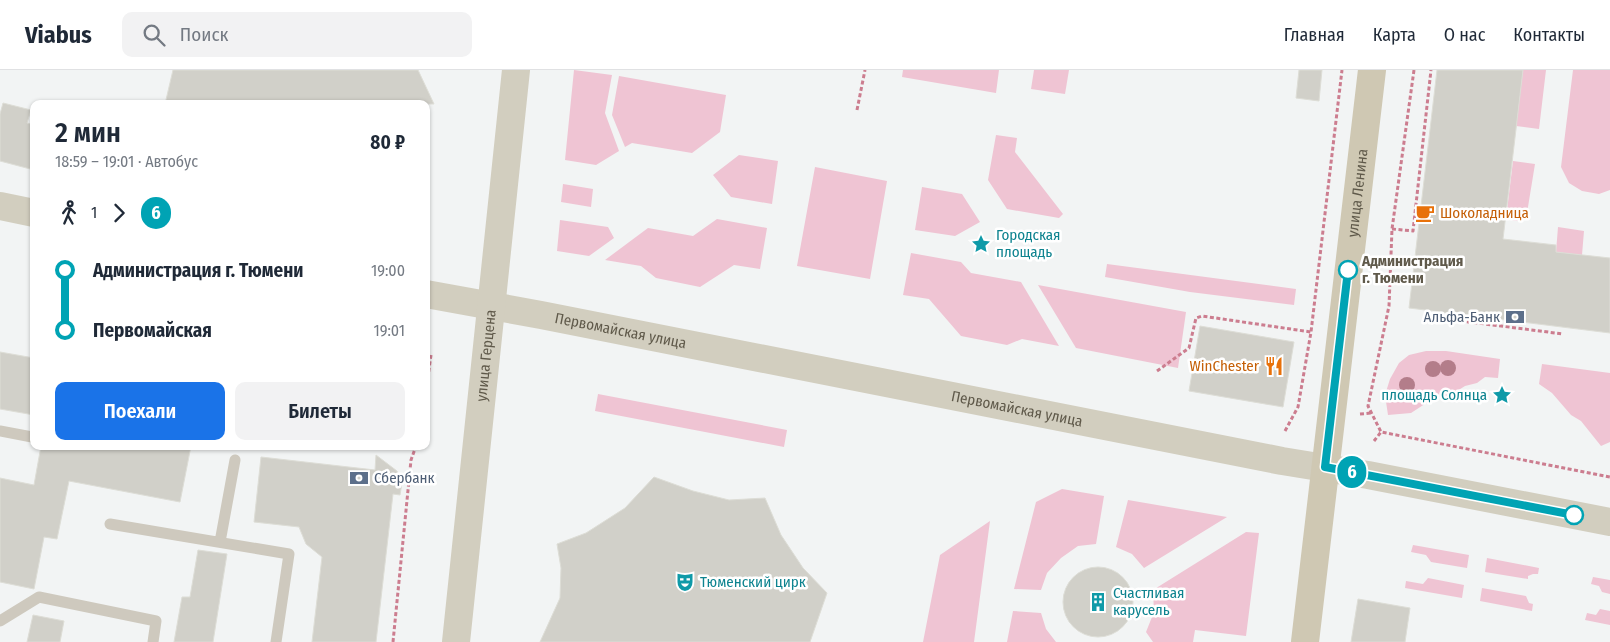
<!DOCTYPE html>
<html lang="ru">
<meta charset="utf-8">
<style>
body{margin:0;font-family:"Fira Sans Condensed",sans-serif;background:#f2f2f3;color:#1f2937;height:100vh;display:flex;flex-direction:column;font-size:19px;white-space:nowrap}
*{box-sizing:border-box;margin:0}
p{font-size:16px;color:#747a83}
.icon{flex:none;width:28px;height:28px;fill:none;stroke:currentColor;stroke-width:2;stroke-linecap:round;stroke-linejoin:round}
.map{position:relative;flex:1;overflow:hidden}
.sheet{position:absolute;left:30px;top:30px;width:400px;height:350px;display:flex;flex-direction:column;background:#fff;border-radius:10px;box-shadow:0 1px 4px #0004}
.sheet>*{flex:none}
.badge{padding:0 10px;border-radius:16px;font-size:18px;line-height:32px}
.map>.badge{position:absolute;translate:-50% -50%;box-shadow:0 0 0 2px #fff}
.legs{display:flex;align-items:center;gap:8px;height:55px;padding:0 25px;font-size:16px}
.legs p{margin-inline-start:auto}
.headline{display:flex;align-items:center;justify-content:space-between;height:85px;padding:0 25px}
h1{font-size:28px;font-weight:600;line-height:38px}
.action{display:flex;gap:10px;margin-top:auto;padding:10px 25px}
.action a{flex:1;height:58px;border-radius:10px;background:#1a73e8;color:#fff;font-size:20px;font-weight:600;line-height:58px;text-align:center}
.action a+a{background:#f2f2f3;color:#1f2937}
ul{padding:0 25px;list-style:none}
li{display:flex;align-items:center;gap:18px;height:60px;font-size:19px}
li i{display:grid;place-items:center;width:8px;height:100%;margin:0 6px;background:currentColor}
li i::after{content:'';width:12px;height:12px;margin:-6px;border:4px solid;border-radius:50%;background:#fff}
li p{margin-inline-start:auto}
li:first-child i{background:linear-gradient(#0000 50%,currentColor 0)}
li:last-child i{background:linear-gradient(currentColor 50%,#0000 0)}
header{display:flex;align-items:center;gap:30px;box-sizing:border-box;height:70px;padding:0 25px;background:#fff;border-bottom:1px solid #e0e1e3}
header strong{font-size:24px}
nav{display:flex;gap:28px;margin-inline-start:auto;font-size:18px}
.search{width:350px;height:45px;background:#f2f2f3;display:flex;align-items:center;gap:12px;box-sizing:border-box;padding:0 18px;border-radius:10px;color:#747a83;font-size:19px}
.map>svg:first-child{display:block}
.green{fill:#efc4d3}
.building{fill:#d1d0c9;stroke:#ddddd6}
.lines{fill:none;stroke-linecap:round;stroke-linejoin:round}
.path{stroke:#cc7d8f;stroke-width:3;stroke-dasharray:4 2.5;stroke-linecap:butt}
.lane{stroke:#cec9be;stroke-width:11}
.secondary{stroke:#d2cebf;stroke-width:28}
.primary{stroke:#cfc8b3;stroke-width:28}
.tree{fill:#b37d8a}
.line-1-casing{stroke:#fff;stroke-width:11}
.line-1{stroke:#00a3b4;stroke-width:8}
.stop-1-dot{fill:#fff;stroke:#00a3b4;stroke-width:2.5}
.labels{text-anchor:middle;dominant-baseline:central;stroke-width:5;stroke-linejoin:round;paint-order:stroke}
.street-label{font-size:15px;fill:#5f594a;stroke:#fff}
.food-label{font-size:15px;fill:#c56008;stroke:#fff;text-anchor:start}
.culture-label{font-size:15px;fill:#0d838f;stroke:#fff;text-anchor:start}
.stop-label{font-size:15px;font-weight:bold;fill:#5f594a;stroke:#fff;text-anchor:start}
.service-label{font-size:15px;fill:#4e5e75;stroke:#fff;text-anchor:end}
</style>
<header>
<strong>Viabus</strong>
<div class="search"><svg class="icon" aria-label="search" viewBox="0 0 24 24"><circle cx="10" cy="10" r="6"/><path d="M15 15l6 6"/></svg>Поиск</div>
<nav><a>Главная</a><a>Карта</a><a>О нас</a><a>Контакты</a></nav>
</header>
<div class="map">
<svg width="1610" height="572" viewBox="0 0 1610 572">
<rect width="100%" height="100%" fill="#f2f4f4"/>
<path class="green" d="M574,0L612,5L605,43L619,81L596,95L565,90Z
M903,0H999L996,23L902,7Z
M1034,0H1069L1065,24L1031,19Z
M1523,0H1546L1539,59L1516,56Z
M1573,0H1610V120L1599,124L1582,121L1569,113L1561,97Z
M619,6L726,25L720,62L692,83L632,73L625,77L612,45Z
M996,65L1017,68L1015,82L1063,144L1059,148L1007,139L988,110Z
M739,85L778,91L772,134L731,127L713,105Z
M1513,91L1535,94L1527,143L1517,151L1506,149Z
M815,97L887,111L870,209L797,196Z
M563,114L593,119L591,137L561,132Z
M922,117L962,124L980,152L955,166L915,160Z
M717,149L767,158L760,199L734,195L700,217L656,208L641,196L605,190L648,158L693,166Z
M560,150L608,157L614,168L589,186L557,181Z
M1558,157L1584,161L1582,185L1556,182Z
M911,183L961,192L971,203L1021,212L1059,276L1022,269L1007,275L961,266L929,229L903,225Z
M1107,194L1296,219L1294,235L1190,222L1105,207Z
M1038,215L1186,242L1178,298L1076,278Z
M1426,281H1446L1500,289L1498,308L1485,307L1477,313L1465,316L1449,326L1434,328L1411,343L1388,345L1385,325L1390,309L1399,293L1409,285Z
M1542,294L1610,303V372L1601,376L1581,351L1571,345L1552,323L1539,314Z
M598,324L787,360L784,377L595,341Z
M1062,419L1104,426L1096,474L1078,476L1061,488L1047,503L1041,520L1014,519L1036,432Z
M1128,430L1227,447L1144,498L1132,484L1116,477Z
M990,451L974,572H923L940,485Z
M1246,462L1259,463L1246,566L1195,560L1193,572H1153L1146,562L1154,542L1153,520Z
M1413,475L1469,485L1467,498L1431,492L1426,485L1411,482Z
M1487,488L1539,498L1538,504H1533L1528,506V509L1485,502Z
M1593,507L1610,510V524L1602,522L1599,516L1591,514Z
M1428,508L1464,515L1462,528L1405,518L1406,511L1423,514Z
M1482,518L1526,526L1529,533L1533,534L1532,541L1480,531Z
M1600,539L1610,541V555L1585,550L1587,543L1596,545Z
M1013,541L1041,543L1046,559L1056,572H1007Z"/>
<path class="building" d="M173,0H418L434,34H165Z
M1299,0H1322L1319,31L1296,28Z
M1437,0H1523L1503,169L1556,175V182L1610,188V263L1409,238Z
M3,33L31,40L27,53L34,55V100L0,91V44Z
M1200,256L1294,272L1283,337L1189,321Z
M0,282L34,288V345L0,339Z
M41,376H191L180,432L69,411L57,469L44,467L34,519L0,512V408L34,415Z
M376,385L397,401L402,413L400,425L393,424L376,572H312L322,487L306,474L299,457L254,452L261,387L375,400Z
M654,407L693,421L729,430L765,428L781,465L803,498L827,523L810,572H540L560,528L561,498L557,474L586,463L625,438Z
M198,480L227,484L213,572H174L182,527H190Z
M1063 532a35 35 0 1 1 70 0a35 35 0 1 1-70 0Z
M1358,529L1410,538L1405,572H1351Z
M33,545L64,551L60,572H27Z"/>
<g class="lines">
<path class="path" d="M1414,0L1392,159L1389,236L1368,336L1381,362L1610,407
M857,40L865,0
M1392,159L1413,161L1431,0
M1454,250L1563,264
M1157,301L1189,278L1196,248L1202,246L1311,262
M426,321L431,285
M1360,344L1371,343
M1285,361L1298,337L1311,262L1342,0
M1374,371L1381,362
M393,572L411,390L416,376"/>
<path class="lane" d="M0,361L32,367
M110,454L289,484L276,572
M220,472L235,390
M0,551L39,527L156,551L153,572"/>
<g class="secondary">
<path d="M0,136L34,143"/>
<path id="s1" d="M426,224L541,245L1282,391L1368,405L1610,452"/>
<path id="s2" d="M456,572L516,0"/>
</g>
<path class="primary" id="s3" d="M1305,572L1372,0"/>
</g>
<g class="tree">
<circle cx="1448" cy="298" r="8"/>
<circle cx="1433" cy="299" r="8"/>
<circle cx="1407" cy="315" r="8"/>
</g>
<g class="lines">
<g class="line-1-casing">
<path id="line-1" d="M1348,200L1325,397L1574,445"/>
</g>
<use href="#line-1" class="line-1"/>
</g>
<defs>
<g id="cafe-bare" transform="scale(1.5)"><path d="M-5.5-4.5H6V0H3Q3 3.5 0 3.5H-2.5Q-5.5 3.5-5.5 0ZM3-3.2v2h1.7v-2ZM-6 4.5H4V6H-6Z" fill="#e8710a" stroke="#fff" stroke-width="2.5" paint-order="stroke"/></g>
<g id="sight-bare" transform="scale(1.5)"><path d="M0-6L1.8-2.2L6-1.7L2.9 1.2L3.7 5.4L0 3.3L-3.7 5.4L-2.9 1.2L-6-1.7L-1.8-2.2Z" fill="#0f9aa8" stroke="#fff" stroke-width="2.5" paint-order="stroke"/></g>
<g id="bank-bare" transform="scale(1.5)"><path d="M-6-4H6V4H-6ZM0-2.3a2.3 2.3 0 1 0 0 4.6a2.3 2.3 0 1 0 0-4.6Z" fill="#5c6f8a" stroke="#fff" stroke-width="2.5" paint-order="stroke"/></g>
<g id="restaurant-bare" transform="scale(1.5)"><path d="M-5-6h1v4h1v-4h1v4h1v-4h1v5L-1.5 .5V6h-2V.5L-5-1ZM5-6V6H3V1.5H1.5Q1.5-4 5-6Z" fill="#e8710a" stroke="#fff" stroke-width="2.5" paint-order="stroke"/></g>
<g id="theatre-bare" transform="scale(1.5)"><path d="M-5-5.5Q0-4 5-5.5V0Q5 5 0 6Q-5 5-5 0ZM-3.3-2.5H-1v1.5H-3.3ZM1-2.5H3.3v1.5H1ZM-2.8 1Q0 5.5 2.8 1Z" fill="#0f9aa8" stroke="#fff" stroke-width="2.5" paint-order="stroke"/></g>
<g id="building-bare" transform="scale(1.5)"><path d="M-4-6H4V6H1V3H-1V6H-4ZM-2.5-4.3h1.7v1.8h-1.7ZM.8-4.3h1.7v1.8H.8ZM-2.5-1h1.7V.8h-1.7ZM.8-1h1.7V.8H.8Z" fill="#0f9aa8" stroke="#fff" stroke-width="2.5" paint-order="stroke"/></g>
</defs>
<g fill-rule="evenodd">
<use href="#cafe-bare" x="1425" y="143"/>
<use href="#sight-bare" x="981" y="174"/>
<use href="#bank-bare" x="1515" y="247"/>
<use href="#restaurant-bare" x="1274" y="296"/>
<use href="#sight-bare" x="1502" y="325"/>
<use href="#bank-bare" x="359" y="408"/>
<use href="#theatre-bare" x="685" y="512"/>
<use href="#building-bare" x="1098" y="532"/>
</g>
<g class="stop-1-dot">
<circle cx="1348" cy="200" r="9"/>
<circle cx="1574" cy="445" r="9"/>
</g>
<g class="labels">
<g class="street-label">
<text stroke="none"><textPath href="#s3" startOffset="452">улица Ленина</textPath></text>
<text stroke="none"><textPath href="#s1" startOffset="198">Первомайская улица</textPath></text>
<text stroke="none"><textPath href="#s2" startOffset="288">улица Герцена</textPath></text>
<text stroke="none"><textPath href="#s1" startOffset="602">Первомайская улица</textPath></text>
</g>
<g class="food-label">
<text x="1440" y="143">Шоколадница</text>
<text x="1259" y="296" text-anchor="end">WinChester</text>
</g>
<g class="culture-label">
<text x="996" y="165">Городская<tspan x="996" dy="17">площадь</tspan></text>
<text x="1487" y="325" text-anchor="end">площадь Солнца</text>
<text x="700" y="512">Тюменский цирк</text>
<text x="1113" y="523">Счастливая<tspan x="1113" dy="17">карусель</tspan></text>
</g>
<g class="stop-label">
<text x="1362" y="191">Администрация<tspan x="1362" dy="17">г. Тюмени</tspan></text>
</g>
<g class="service-label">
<text x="1500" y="247">Альфа-Банк</text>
<text x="374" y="408" text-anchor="start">Сбербанк</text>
</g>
</g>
</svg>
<b class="badge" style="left:1352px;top:402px;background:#00a3b4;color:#fff">6</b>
<section class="sheet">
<div class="headline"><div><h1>2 мин</h1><p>18:59 – 19:01 · Автобус</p></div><b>80 ₽</b></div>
<div class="legs"><svg class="icon" aria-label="walk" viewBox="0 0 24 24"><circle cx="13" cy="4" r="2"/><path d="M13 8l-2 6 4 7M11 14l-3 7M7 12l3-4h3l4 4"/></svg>1<svg class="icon" aria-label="forward" viewBox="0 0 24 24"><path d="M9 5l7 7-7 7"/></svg><b class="badge" style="background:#00a3b4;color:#fff">6</b></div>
<ul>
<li><i style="color:#00a3b4"></i><b>Администрация г. Тюмени</b><p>19:00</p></li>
<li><i style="color:#00a3b4"></i><b>Первомайская</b><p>19:01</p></li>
</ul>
<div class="action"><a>Поехали</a><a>Билеты</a></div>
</section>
</div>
